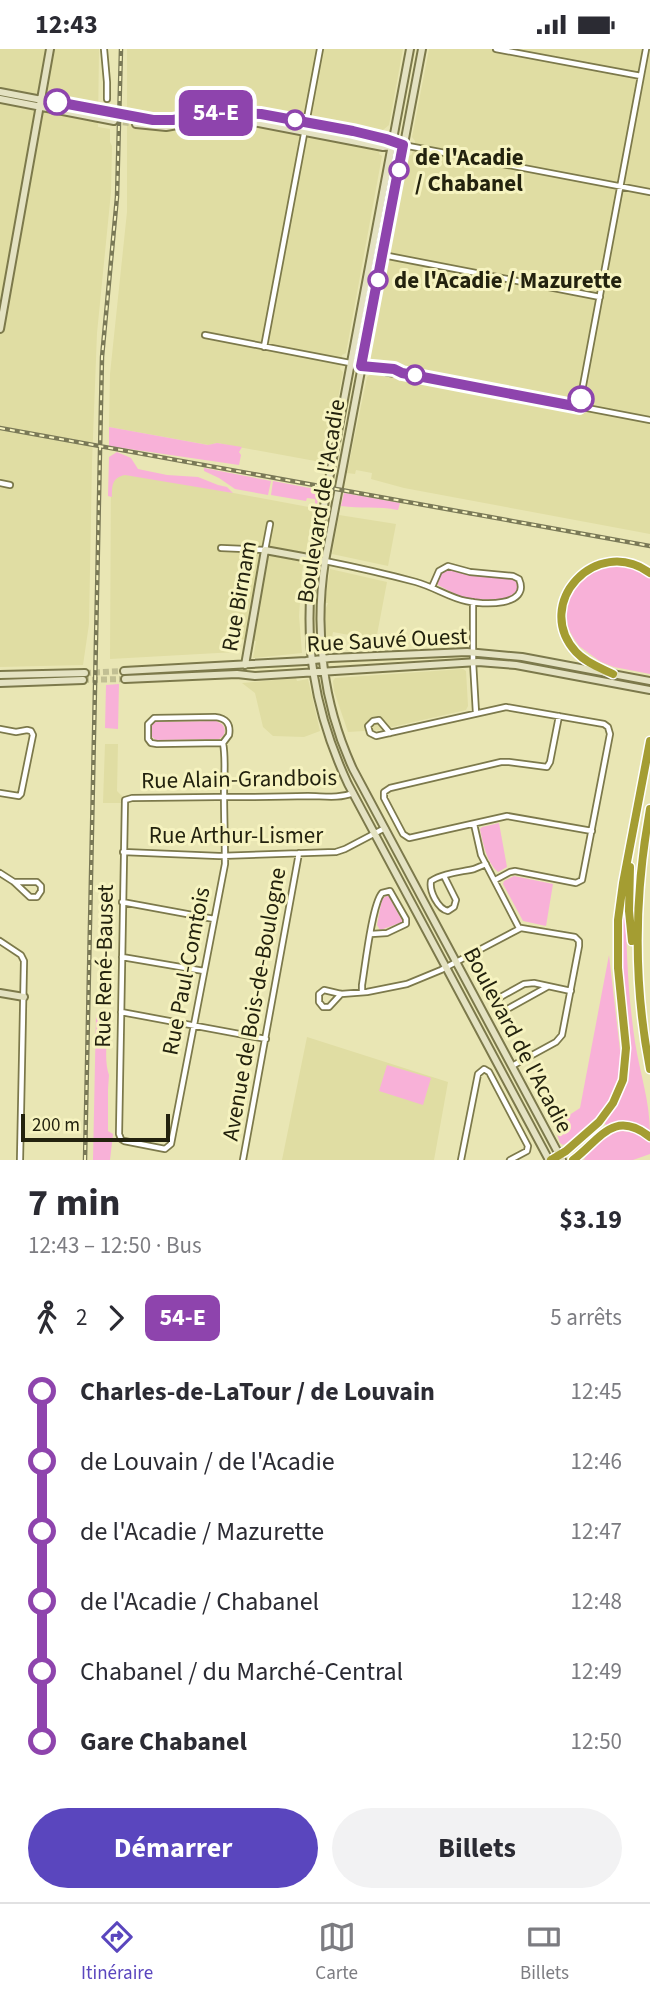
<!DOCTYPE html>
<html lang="fr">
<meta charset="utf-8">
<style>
body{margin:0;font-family:"Source Sans 3",sans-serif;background:#f2f2f3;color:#2b2b33;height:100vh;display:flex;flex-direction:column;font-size:26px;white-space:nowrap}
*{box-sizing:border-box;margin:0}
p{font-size:23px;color:#7c7c81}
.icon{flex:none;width:38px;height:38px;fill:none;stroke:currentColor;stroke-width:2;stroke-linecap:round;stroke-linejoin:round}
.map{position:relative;height:1111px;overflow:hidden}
.details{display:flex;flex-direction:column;background:#fff;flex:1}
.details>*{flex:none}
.badge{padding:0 14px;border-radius:10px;font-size:24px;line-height:46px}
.scale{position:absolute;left:21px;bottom:18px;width:149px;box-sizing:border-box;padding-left:7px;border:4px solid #23220e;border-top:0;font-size:19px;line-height:24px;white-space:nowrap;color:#23220e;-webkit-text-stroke:5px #f6f3c0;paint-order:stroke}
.map>.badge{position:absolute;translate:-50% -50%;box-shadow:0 0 0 4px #fff}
.legs{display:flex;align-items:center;gap:10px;height:77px;padding:0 28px;font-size:23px}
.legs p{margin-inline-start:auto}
.summary{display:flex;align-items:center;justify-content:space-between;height:119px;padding:0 28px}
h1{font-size:38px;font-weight:700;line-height:52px}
.action{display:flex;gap:14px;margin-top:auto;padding:14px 28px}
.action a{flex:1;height:80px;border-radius:42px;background:#5a46be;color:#fff;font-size:28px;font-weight:700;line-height:80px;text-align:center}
.action a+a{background:#f2f2f3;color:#2b2b33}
ul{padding:0 28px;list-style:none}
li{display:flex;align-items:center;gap:24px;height:70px;font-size:26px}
li i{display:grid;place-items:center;width:10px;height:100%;margin:0 9px;background:currentColor}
li i::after{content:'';width:18px;height:18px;margin:-9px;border:5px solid;border-radius:50%;background:#fff}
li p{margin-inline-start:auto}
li:first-child i{background:linear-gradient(#0000 50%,currentColor 0)}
li:last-child i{background:linear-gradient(currentColor 50%,#0000 0)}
.status{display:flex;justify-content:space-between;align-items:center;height:49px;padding:0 35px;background:#fff;direction:ltr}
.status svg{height:19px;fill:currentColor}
.tabs{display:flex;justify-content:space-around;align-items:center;height:98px;border-top:2px solid #e1e1e2;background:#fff;font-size:19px;color:#7c7c81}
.tabs a{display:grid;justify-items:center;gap:4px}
.tabs .active{color:#5a46be}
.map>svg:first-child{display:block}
.built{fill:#e0dda3}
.green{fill:#f8b1d8}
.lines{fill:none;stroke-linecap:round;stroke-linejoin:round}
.secondary-tunnel{stroke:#c1bf93;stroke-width:6;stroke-dasharray:6 3;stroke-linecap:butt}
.street-casing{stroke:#7c794b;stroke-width:8}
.secondary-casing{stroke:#7c794b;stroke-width:10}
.highway-casing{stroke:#fff;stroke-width:11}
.street{stroke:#fff;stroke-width:4.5}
.secondary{stroke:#e4e2c2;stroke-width:6}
.highway{stroke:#a49d32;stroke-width:8}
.rail-casing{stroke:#7a7957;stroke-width:4.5}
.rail{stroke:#f6f3c0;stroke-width:2;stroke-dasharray:5;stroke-linecap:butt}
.line-1-casing{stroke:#fff;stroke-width:16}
.line-1{stroke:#8e44ad;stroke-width:10}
.stop-1-dot{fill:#fff;stroke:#8e44ad;stroke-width:3.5}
.labels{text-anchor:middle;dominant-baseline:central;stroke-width:6;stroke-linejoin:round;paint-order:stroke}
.stop-label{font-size:23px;font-weight:bold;fill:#23220e;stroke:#f6f3c0;text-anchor:start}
.street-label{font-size:23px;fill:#23220e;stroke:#f6f3c0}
</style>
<div class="status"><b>12:43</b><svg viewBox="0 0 49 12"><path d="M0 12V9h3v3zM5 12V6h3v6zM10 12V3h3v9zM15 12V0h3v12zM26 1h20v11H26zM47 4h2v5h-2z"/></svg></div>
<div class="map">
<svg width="650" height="1111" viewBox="0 0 650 1111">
<rect width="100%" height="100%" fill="#e9e6b4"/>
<path class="built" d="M0,0H99L98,78L110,80V93L112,97L111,143L97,284L92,414L89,575L83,616L0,618Z
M127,0H403L389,76L383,81L379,105L382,107L346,304L342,306L340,320L343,323L326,414L217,394L209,396L109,378L110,325L127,163Z
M429,0H650V485L404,439L371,430L372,424L356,421L355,425L347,424L367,328L371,325L373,311L370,308L408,108L412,105L415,92L412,88Z
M111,421L314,459L302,523L299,567L302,604L253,609L256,592L239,590L236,603L110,610Z
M339,466L396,475L388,517L332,505Z
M330,520L387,533L376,591L333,583L332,589L326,588L325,561L328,554H326V546Z
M463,620L466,622L468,657L466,661L379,681L348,683L334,642L333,632L335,629Z
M296,629L297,632L308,630L320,682L304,688L273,687L263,678L255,644L242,634Z
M105,695H118L117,742L122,747L121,754H103Z
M307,988L448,1033L434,1111H282Z"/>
<path class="green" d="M109,378L208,396L217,394L242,398L239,403L241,406L239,416L109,397Z
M117,403L131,409L138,420L167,426L198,428L218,436L227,438L233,444L125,426C112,429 112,436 112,448L108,447L109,408Z
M204,419L271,432L268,446L235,440L219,429L204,422Z
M273,432L320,441L317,455L315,454V450L307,449L306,452L271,446Z
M344,444L400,454L398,461C379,457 360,460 341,457Z
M625,515L650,528V625L614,618L601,613L579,597L573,588L568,579L566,565L570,541L594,519Z
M444,520C456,519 467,526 479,527C487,528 509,526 515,531C519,535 518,537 517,542L507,550L476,551L461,548L438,536L437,531Z
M119,635L118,680L105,679L106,636Z
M216,672L222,675C227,681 225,687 219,690L156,691L152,688V675L156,673Z
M499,774L507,818L498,823C487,814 483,795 480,780L482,778Z
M514,827L553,835L546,877L523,872L503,835L504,832Z
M388,846L403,873L380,881L377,876L382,850Z
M622,851H626C626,899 628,946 635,993C640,1025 650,1052 650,1085L642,1079L608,1078L604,1074L613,1062L625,1035L620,932Z
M609,906L621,1010C619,1040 604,1064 581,1083C575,1088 570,1093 563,1096L560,1094L554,1076L580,1059Z
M104,965L112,972C106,985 104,1013 109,1026L108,1040V1082L113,1085L110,1111H93L96,966Z
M387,1016L431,1029L423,1056L379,1042Z
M622,1082C634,1083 642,1086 650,1094V1105L633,1111H584C591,1096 606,1084 622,1082Z"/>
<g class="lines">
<path class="secondary-tunnel" d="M115,65L136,69
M114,72L136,75
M85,624L124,622
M83,631L125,630"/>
<g class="street-casing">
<path id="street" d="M104,0L107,33V50
M496,0L641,27
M403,96L650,143
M383,206L600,248
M205,286L376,319C388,327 406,325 420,327L650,371
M264,298L320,0
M377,319C386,317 393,319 401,324
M579,358L646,0
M0,434L10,436
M221,499L265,501L270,475
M325,512C355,518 386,525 416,533C434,538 450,549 466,552C482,556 531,558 519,530L513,527L470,523L448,517L439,522L432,538
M473,553V613L476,664
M559,667L550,713L547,718L509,713H501L390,739L384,743V749L403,785L409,789L507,767L592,782
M215,668C226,669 231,675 229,686L223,694L157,695L151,694L148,690V675L154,669Z
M0,680L16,683L27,681L31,682L33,686L21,745L19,747L0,744
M390,684L379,671L373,672L368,677L370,684L376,687L506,658L604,675L608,678L610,685L582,831L576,834L515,822L510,823L495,831
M223,694C226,710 224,727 224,744C224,767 225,792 225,815L171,1095L165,1100L124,1092L121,1090L119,1085L125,751L132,749L216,748H224C252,748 280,748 308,747C323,747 339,750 353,744
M474,775L481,806L519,879
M123,803L219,807L336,803L345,800L385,779
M0,824L14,833L30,848H37L41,842V837L37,833H14
M444,827L456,851L454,858L448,862C438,860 429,842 431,832C443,824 461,823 474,820L486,815
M122,853L214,870
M0,892L21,906L24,912L20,1111
M122,908L204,922
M547,938L502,963L498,962L495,956L497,950L524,935L534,934L571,942
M362,943V936C365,918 372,855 382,844L390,842L406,870V875L387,884L371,885
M341,945L329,958H323L319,953V945L324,941L341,945L367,943L407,935L441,921L521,879L575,888L579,892V897L562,986L556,993L512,1017
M121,963L266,990
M243,1111L299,804
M461,1111L478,1025L484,1020L489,1023L528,1097L527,1102L510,1111"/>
</g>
<g class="secondary-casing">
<path id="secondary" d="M410,0L314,510C302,591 314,662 348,735L549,1111
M422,0L325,512C314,583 323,655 353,720L562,1111
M0,43L115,65
M0,50L114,72
M136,69L165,71L212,64H252L353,82L395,93
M136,75L166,78L212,70H238L383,98L403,96
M0,280L50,0
M245,616L265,501L325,512
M124,622L306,612L330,609L467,603L522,608L650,632
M0,626L85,624
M125,630L237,625L255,627L478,613L516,616L650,641
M0,634L83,631
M0,944L24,948"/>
</g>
<g class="highway-casing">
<path id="highway" d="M613,625C601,619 586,614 576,603C532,555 596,485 650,524
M650,760C634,847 633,933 650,1020
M630,818L629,862L632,892
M551,1111L566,1102L599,1073L613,1054L623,1031L626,999L618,919V871L623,834L650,692
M573,1111C599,1092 613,1059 650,1088"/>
</g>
<use href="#street" class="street"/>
<use href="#secondary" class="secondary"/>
<use href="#highway" class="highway"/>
<g class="rail-casing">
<path id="rail" d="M0,379L650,497
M85,1111L102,308L117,148L121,0"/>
</g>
<use href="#rail" class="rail"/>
</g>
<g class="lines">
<g class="line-1-casing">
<path id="line-1" d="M57,53L153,71H173L221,63L261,65L353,82L386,90L403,96L361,317L394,320L402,324L579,358L581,350"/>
</g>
<use href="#line-1" class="line-1"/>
</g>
<g class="stop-1-dot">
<circle cx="57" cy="53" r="12"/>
<circle cx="295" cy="71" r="9"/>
<circle cx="399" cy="121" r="9"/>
<circle cx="378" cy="231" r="9"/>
<circle cx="415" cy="326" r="9"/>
<circle cx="581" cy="350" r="12"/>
</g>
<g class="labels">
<g class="stop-label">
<text x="415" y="108">de l'Acadie<tspan x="415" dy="26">/ Chabanel</tspan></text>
<text x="394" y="231">de l'Acadie / Mazurette</text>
</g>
<g class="street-label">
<text transform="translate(321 452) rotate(-81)">Boulevard de l'Acadie</text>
<text transform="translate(239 547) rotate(-80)">Rue Birnam</text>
<text transform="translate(387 591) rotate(-3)">Rue Sauvé Ouest</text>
<text transform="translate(239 730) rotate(-1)">Rue Alain-Grandbois</text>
<text x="236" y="786">Rue Arthur-Lismer</text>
<text transform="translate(104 917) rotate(-89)">Rue René-Bauset</text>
<text transform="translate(186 922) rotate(-79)">Rue Paul-Comtois</text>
<text transform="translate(254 955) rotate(-80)">Avenue de Bois-de-Boulogne</text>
<text transform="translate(518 991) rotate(62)">Boulevard de l'Acadie</text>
</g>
</g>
</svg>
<div class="scale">200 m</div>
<b class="badge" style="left:216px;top:64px;background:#8e44ad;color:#fff">54-E</b>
</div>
<section class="details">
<div class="summary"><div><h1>7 min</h1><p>12:43 – 12:50 · Bus</p></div><b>$3.19</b></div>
<div class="legs"><svg class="icon" aria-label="walk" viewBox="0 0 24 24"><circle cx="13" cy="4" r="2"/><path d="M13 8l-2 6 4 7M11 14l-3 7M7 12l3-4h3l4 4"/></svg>2<svg class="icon" aria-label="forward" viewBox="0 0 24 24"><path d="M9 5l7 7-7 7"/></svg><b class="badge" style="background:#8e44ad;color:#fff">54-E</b><p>5 arrêts</p></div>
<ul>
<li><i style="color:#8e44ad"></i><b>Charles-de-LaTour / de Louvain</b><p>12:45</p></li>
<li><i style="color:#8e44ad"></i><span>de Louvain / de l'Acadie</span><p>12:46</p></li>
<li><i style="color:#8e44ad"></i><span>de l'Acadie / Mazurette</span><p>12:47</p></li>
<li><i style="color:#8e44ad"></i><span>de l'Acadie / Chabanel</span><p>12:48</p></li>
<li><i style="color:#8e44ad"></i><span>Chabanel / du Marché-Central</span><p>12:49</p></li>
<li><i style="color:#8e44ad"></i><b>Gare Chabanel</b><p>12:50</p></li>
</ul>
<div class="action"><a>Démarrer</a><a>Billets</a></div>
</section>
<nav class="tabs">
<a class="active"><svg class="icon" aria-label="directions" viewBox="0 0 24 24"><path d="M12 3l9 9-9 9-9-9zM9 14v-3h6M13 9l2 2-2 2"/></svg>Itinéraire</a>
<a><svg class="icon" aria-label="map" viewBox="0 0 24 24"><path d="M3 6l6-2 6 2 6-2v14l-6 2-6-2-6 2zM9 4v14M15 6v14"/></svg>Carte</a>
<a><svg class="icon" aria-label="tickets" viewBox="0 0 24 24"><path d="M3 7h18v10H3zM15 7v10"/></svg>Billets</a>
</nav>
